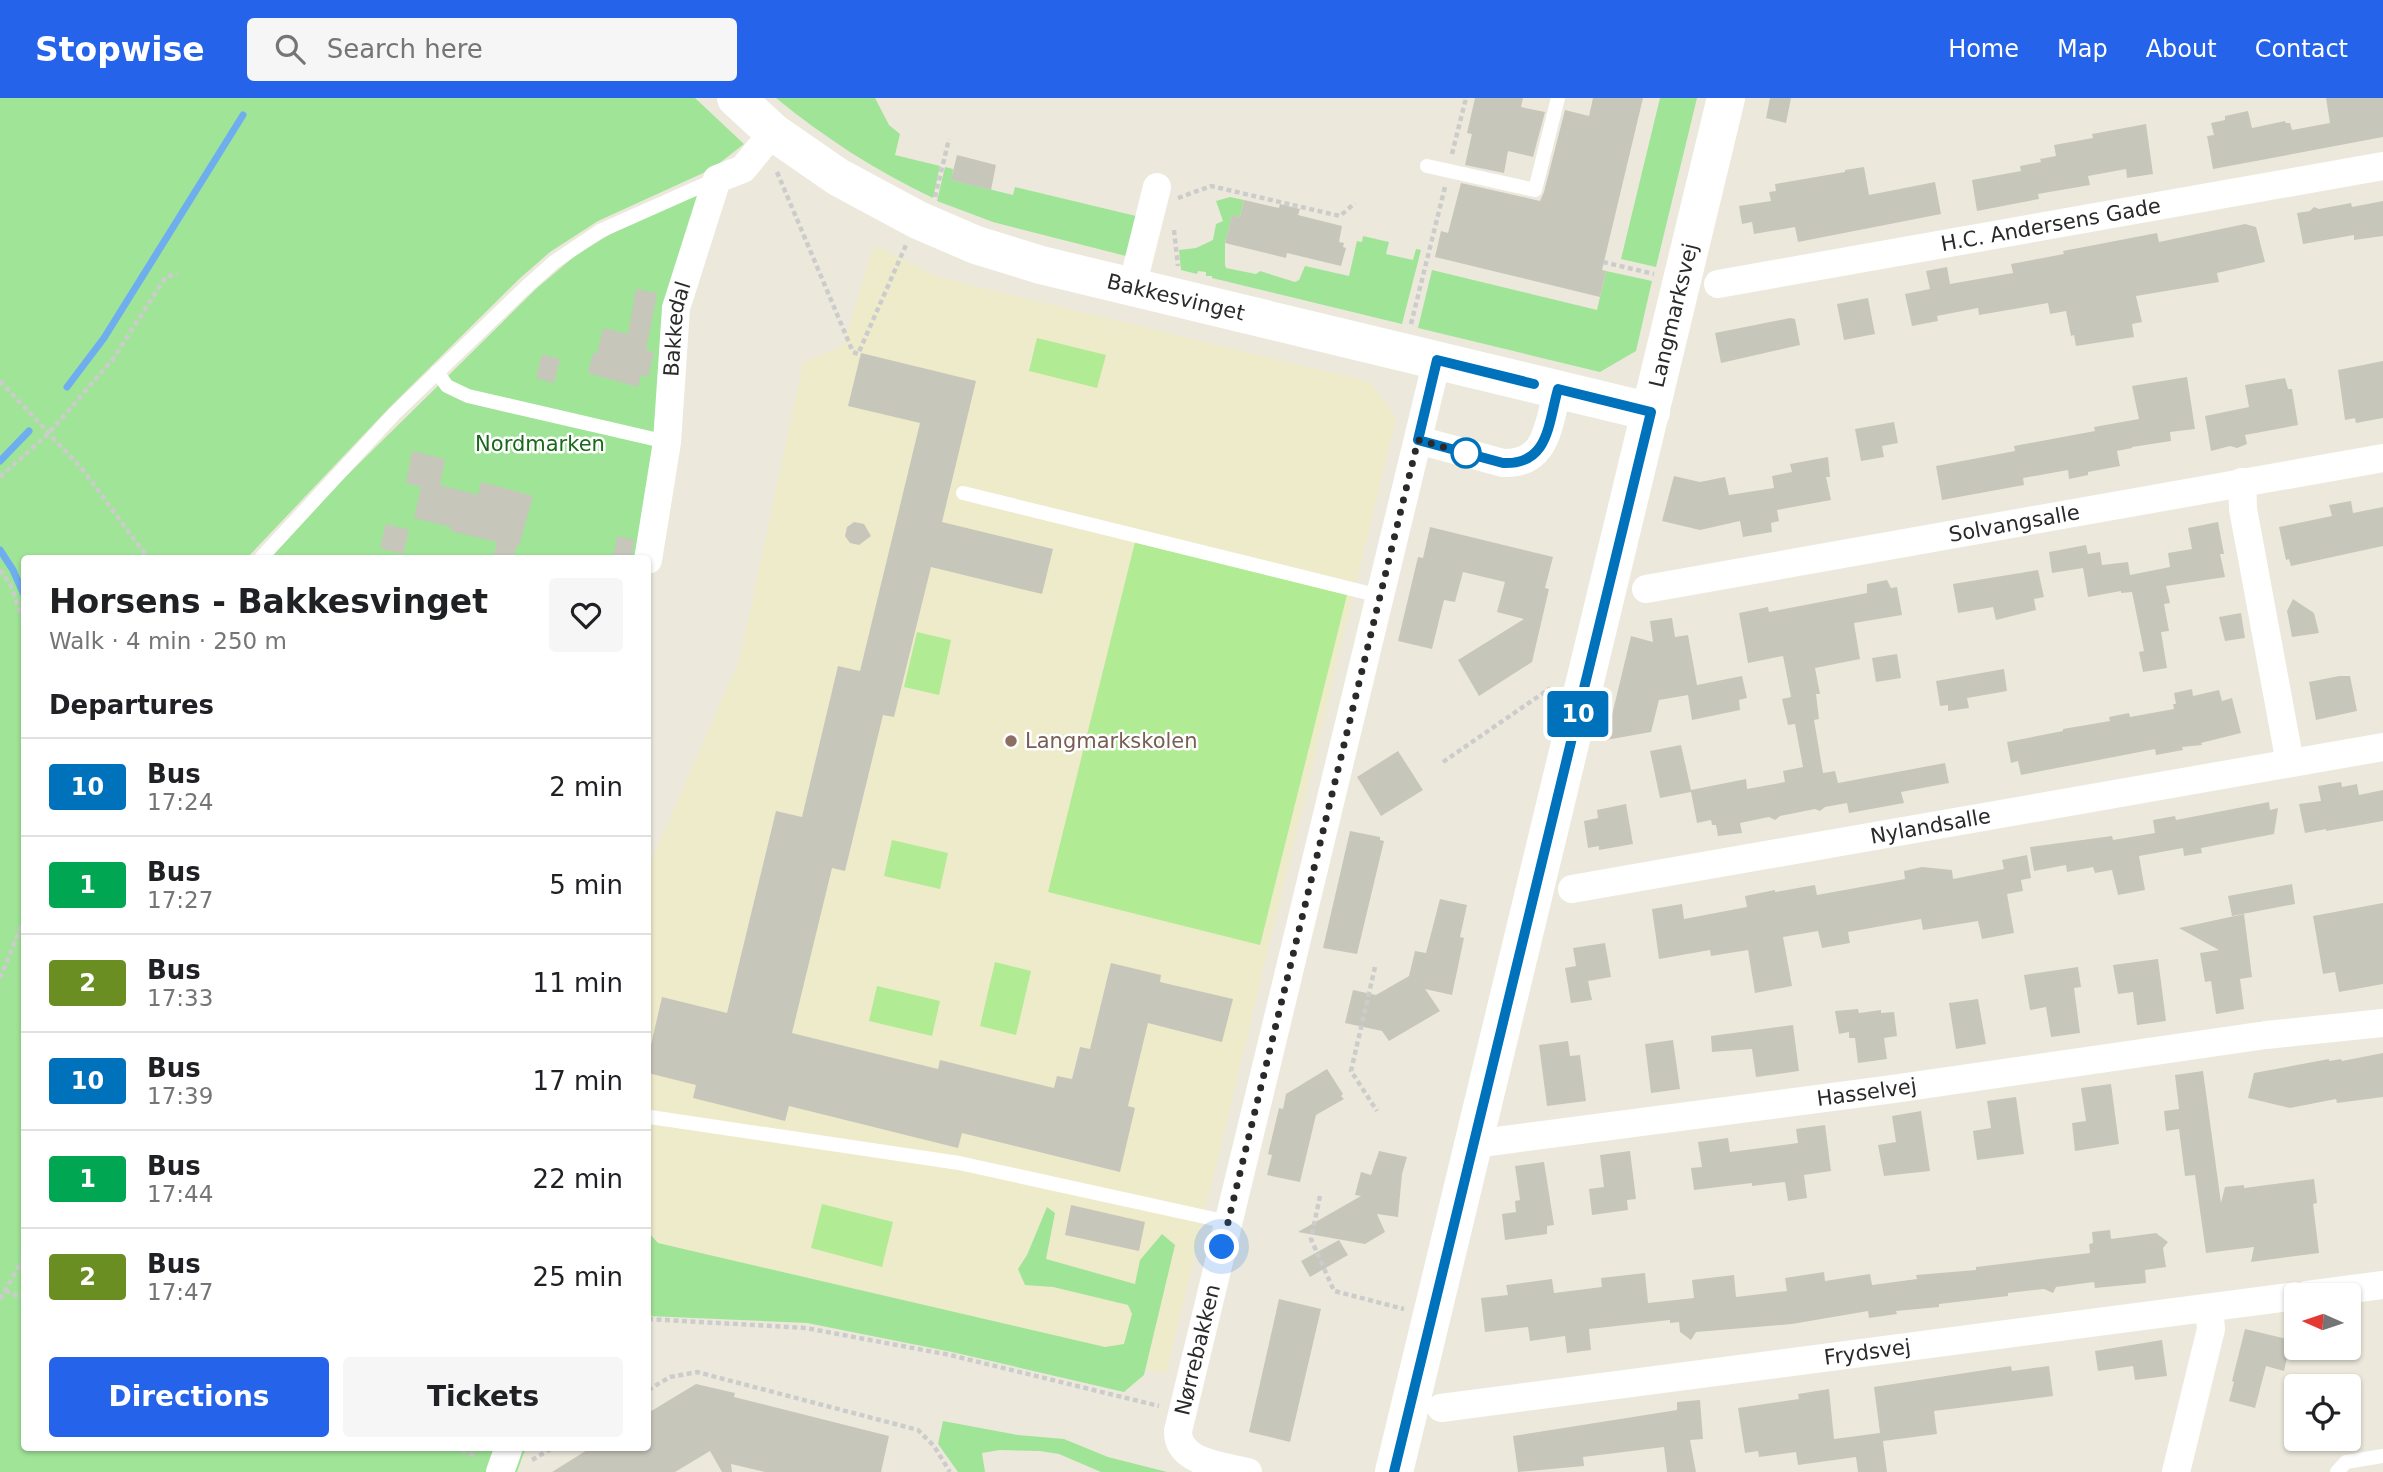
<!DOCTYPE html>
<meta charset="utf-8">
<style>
body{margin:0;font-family:"DejaVu Sans",sans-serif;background:#f6f6f6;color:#202124;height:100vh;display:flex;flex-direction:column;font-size:26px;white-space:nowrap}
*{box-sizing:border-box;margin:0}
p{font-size:23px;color:#757577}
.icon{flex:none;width:38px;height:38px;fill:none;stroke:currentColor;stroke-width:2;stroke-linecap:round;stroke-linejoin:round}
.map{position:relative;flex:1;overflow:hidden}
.side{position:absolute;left:21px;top:457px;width:630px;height:896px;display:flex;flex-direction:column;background:#fff;border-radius:7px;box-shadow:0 2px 5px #0004}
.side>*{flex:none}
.badge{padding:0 14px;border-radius:5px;font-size:24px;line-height:46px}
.needle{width:46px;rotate:273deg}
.fabs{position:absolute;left:2284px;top:1185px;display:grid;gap:14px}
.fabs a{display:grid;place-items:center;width:77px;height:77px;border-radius:7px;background:#fff;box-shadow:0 2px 5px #0004;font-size:35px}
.you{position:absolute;width:35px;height:35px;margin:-18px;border:5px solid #fff;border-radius:50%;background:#1a73e8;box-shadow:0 0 0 10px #1a73e833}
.map>.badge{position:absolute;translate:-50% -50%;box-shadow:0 0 0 4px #fff}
h2{padding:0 28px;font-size:26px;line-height:63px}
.round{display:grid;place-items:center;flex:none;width:74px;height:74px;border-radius:7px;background:#f6f6f6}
.head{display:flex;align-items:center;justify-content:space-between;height:119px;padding:0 28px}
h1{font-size:33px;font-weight:800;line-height:52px}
.primary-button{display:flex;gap:14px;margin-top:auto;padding:14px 28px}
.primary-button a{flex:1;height:80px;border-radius:7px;background:#2563eb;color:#fff;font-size:28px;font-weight:800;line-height:80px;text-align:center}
.primary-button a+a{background:#f6f6f6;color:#202124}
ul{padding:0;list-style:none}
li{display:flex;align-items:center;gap:21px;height:98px;padding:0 28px;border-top:2px solid #e0e0e0}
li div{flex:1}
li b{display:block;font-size:26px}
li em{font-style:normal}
li .badge{min-width:77px;font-weight:700;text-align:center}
header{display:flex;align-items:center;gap:42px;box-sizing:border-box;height:98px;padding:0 35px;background:#2563eb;color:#fff}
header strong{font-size:33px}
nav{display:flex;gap:38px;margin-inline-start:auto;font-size:24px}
.search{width:490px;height:63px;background:#f6f6f6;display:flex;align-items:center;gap:18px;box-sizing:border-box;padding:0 24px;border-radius:7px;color:#757577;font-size:26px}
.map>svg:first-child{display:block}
.education{fill:#eeebcb}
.green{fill:#a0e498}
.pitch{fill:#b1eb94}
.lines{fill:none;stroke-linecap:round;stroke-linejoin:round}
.stream{stroke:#6eaeef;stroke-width:7}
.building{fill:#c7c6bb}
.path{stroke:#ccc;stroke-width:4.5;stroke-dasharray:5 3.5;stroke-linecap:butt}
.lane{stroke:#fff;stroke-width:14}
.street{stroke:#fff;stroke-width:28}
.secondary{stroke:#fff;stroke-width:38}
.line-casing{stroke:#fff;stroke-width:16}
.line{stroke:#0072bc;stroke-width:10}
.walk{stroke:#2a2a2a;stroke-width:7;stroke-dasharray:0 12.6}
.stop-dot{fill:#fff;stroke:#0072bc;stroke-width:3.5}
.education-dot{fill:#8d6e63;stroke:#fff;stroke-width:2.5}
.labels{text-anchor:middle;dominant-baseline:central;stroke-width:5;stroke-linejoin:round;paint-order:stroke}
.street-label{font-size:21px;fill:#2a2a2a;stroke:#fff}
.park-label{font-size:21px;fill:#19681c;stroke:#fff}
.education-label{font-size:21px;fill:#785e54;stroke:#fff;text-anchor:start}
</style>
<header>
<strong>Stopwise</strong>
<div class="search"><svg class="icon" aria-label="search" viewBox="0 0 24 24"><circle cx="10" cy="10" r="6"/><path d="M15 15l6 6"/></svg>Search here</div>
<nav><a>Home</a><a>Map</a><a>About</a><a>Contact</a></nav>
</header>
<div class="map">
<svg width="2383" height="1374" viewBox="0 0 2383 1374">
<rect width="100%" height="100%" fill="#ece9dc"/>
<path class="education" d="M874,147L938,179L1370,284L1396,320L1166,1276L652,1157L648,1142V770L740,560L803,265L843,248Z"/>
<path class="green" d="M0,0H695L744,46L712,71L598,123L550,154L518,182L390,309L247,460H24V1349H526L517,1374H0Z
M776,0H875L889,27L900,36L895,57L940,68L933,100C876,73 825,40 776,0Z
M1660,0H1697L1656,169L1621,161Z
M945,69L953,71L952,82L1013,97L1015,89L1136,118L1126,158L993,124L937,103Z
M700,93L640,460H268L321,403L537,190L576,157L619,131Z
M1230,99L1244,102L1240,119L1232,118L1225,145V167L1226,170L1256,176L1260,173L1295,184L1299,182L1305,168L1349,178L1357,143L1362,144L1363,138L1389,144L1386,156L1413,162L1416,151L1421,152L1402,226L1212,180V178H1206V174L1198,173L1197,176L1181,172L1179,152L1196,150L1213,142L1216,126L1223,123L1216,103Z
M1432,172L1597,212L1606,173L1652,183L1636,253L1600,274L1418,230Z
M1047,1109L1055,1115L1046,1161L1135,1186L1140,1162L1162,1136L1175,1147L1144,1277L1124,1294L952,1254L807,1225L648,1218V1134L658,1145L1105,1249L1124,1246L1132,1216L1128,1207L1053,1189L1025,1187L1018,1171L1027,1157Z
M943,1323L1018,1337L1064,1341L1108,1359L1167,1374H1101L1059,1356L1040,1353L1000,1352L982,1355L985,1374H958L938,1346Z"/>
<path class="pitch" d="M1037,240L1106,257L1097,290L1029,273Z
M1135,444L1347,497L1260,847L1048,794Z
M917,534L951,542L939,597L904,589Z
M892,742L948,755L940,791L884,778Z
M995,864L1031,873L1016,937L980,928Z
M877,888L940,903L932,938L869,923Z
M822,1106L893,1124L882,1169L811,1150Z"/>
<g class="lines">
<path class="stream" d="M67,289L104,240L243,17
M0,363L29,333
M0,452L13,472L24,497"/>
</g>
<path class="building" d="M1475,0H1523L1521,9L1545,14L1533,59L1508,53L1504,75L1465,67L1472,36L1467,35Z
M1593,0H1643L1602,172L1606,173L1600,199L1435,159L1441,133L1448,135L1461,85L1540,103L1544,94L1565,12L1589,18Z
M1770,0H1791L1786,25L1766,20Z
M2326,0H2383V39L2213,71L2207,38L2214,37L2211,25L2225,22V18L2248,13L2252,30L2285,23L2286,25H2290L2292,32L2330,25Z
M2146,26L2153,76L2127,80L2126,71L2088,78L2090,87L2038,96L2039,101L1977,113L1972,82L2021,73L2020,68L2041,64L2040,61L2056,58L2054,47L2093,40L2092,36Z
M957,57L996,67L991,92L951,82Z
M1864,69L1869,97L1935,84L1941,116L1798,144L1795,129L1754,136L1752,124L1742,126L1739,108L1771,103L1769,94L1776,93L1775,86L1845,74V72Z
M1244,102L1279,110L1280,106L1300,111L1298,117L1342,128L1339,144L1344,145L1343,149L1346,150L1341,168L1287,155L1286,160L1225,145L1232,117L1240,119Z
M2383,103V138L2354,142V137L2303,146L2297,115L2310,113L2314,109L2319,111L2351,105L2352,109Z
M2245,126L2256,129L2265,164L2217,175L2219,184L2136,198L2142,224L2132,226L2134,239L2076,248L2074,237L2071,238L2066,213L2050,216L2048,205L1979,217L1978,210L1937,218L1938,223L1912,228L1905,196L1930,191L1926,173L1947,169L1950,186L2013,175L2011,166L2064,156L2063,153L2157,135L2159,144Z
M636,191L657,195L646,252L654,254L648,279L641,277L638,289L588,275L593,255L597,256L603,230L628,236Z
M1868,200L1875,236L1844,242L1837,206Z
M1790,220L1795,221L1800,247L1721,265L1715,235Z
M861,255L976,283L942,424L1053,451L1042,496L931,469L894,619L883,617L845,773L832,770L792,935L938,971L940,962L1054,990L1057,978L1072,981L1080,949L1090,951L1111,865L1161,877L1160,884L1233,901L1222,944L1148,925L1128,1008L1135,1010L1120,1074L962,1035L958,1050L789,1008L785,1023L693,1000L696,987L648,975V960L662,899L727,915L776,713L802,719L838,568L860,573L920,325L848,308Z
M542,256L560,261L554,285L536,280Z
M2383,263V320L2356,325L2355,320L2345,322L2338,272Z
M2187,279L2195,331L2170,334L2171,343L2132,349V350L2117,353L2120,368L2088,374V377L2069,381L2068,372L2023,380L2024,387L1942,402L1936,368L2015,353L2014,348L2095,333L2094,329L2139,321L2132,288Z
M2285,280L2288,291H2292L2298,327L2245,337L2247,346L2237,350L2230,348L2211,353L2205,318L2249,309L2245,287Z
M1894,324L1898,345L1882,348L1884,359L1861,363L1855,331Z
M412,353L445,361L440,387L478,397L481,384L533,398L519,448L517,447L513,460H493L497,444L450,433L451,429L414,420L421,389L406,385Z
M1828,359L1830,379H1826L1831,402L1777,412L1779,423L1771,425L1772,434L1743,439L1740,423L1700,432L1662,423L1674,378L1700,384L1725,379L1729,397L1774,390L1772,378L1792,374L1790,366Z
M2351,403L2353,415L2383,409V448L2291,468L2289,461L2286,462L2279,429L2332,418L2329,407Z
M854,424L864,426L871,438L859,447L850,445L845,438L847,429Z
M2218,424L2224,456H2220L2225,479L2166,488L2170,505L2164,506L2169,533L2161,534L2167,570L2143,574L2139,554L2144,553L2132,494L2121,495V493L2088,499L2083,470L2052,475L2049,454L2086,447L2088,456L2100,454L2102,467L2128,464L2130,477L2170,469L2168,455L2192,451L2188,430Z
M386,426L409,432L403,456L380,450Z
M1430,429L1553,459L1545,490L1549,491L1532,564L1479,598L1458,562L1524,521L1497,514L1505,484L1463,474L1455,504L1444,502L1432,551L1398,543L1418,459L1423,460Z
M617,438L634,442L632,460H613Z
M2038,472L2044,499L2034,501L2036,512L1996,522L1993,509L1958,515L1953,486Z
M1887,482L1891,490L1897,489L1902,517L1854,525L1860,561L1815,570L1820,596H1816L1819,621L1814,622L1823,675L1835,673L1838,685L1945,665L1949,685L1901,694L1904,705L1849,715L1847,705L1825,709L1820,713L1815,711L1780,718L1775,722L1769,719L1740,725L1742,735L1718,738L1716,727H1712L1711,722L1697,725L1691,694L1660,700L1650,653L1681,647L1691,692L1746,681L1747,691L1785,684L1783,673L1803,669L1795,626L1788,627L1782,601L1791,599L1783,558L1748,565L1739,515L1768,509L1769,514L1867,495V486Z
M2293,501L2314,515L2319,535L2292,539L2287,513Z
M2241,515L2245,540L2225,543L2219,519Z
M1672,520L1675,539L1688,537L1697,587L1742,578L1747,600L1739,602L1740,612L1692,622L1688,597L1659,602L1651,634L1606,642L1631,538L1653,544L1650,523Z
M1897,556L1901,580L1876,584L1872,560Z
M2004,571L2007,593L1967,600L1969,610L1948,613V607L1940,608L1936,583Z
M2339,578H2350L2357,613L2316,622L2309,584Z
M2192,591L2193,598L2219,592L2222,603L2232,600L2241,635L2201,645L2202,647L2182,649L2183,652L2156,657L2155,651L2021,677L2018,663L2011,665L2007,644L2063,633V631L2110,623L2109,619L2129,615L2130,619L2174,611L2173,606H2176L2174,595Z
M1398,653L1423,692L1381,718L1357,679Z
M2341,684L2342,689L2357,686L2359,697L2383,692V723L2326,733V731L2305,735L2299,706L2321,703L2318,688Z
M2269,704L2270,712L2278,710L2274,736L2201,750L2202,755L2184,758L2183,750L2139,758L2145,792L2118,797L2112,772L2095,775L2093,769L2067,774L2066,767L2034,773L2030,749L2112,738L2113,742L2155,735L2153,722L2175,718L2176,722Z
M1626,706L1633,746L1599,752V748L1588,750L1584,723L1598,720L1597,712Z
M1350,733L1380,739V742L1384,743L1357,856L1323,850Z
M2027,757L2031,780L2021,782L2023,793L2007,796L2014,835L1982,841L1978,823L1923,832L1921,821L1848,834L1850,845L1822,850L1818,833L1783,839L1792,888L1755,895L1748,852L1711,858L1710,852L1659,861L1652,811L1682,806L1684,821L1747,809L1745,798L1775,792V794L1815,787L1817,797L1905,781L1904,773L1922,769L1952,772L1953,781L2004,771L2002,762Z
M2292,786L2295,806L2232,818L2228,798Z
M1440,801L1467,807L1460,839L1464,840L1452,897L1425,891L1440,913L1389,943L1382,933L1345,925L1353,892L1376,897L1409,878L1415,853L1426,855Z
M2383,805V886L2339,894L2335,874L2323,876L2313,818Z
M2244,816L2252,879L2240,881L2244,911L2216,916L2211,883L2205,884L2200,855L2219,852L2179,830Z
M1605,845L1611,879L1588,883L1592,902L1571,905L1565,870L1576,868L1573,850Z
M2158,861L2166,923L2137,927L2133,894L2118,896L2113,867Z
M2078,869L2081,889L2074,890L2080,935L2051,939L2046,909L2030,912L2024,877Z
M1978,901L1986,946L1956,951L1949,905Z
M1858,911L1859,915L1881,912V915L1894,914L1897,938L1884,940L1887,961L1858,965L1855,940H1849V934L1839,936L1835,913Z
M1793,927L1799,973L1756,979L1752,951L1712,954L1711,938Z
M1673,942L1680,991L1651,995L1645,946Z
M1568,943L1570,958L1580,957L1586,1003L1547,1008L1539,947Z
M2383,955V999L2337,1005L2336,1001L2290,1010L2248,1000L2254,975L2329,961V963L2341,961L2342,963Z
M1327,971L1343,996L1341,998L1344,1001L1316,1017L1300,1084L1267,1077L1272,1057L1268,1056L1279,1010L1283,1011L1286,996Z
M2203,973L2221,1105L2225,1089L2244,1087V1090L2314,1081L2317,1105L2313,1106L2319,1155L2251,1164L2254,1149L2206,1155L2195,1077L2185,1078L2179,1031L2166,1033L2164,1013L2179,1011L2175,977Z
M2111,986L2119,1046L2075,1053L2072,1025L2086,1023L2081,990Z
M2016,999L2024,1056L1977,1062L1973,1033L1991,1030L1987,1003Z
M1921,1013L1930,1073L1884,1078L1878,1047L1896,1044L1892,1018Z
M1825,1027L1831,1073L1804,1077L1807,1100L1788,1103L1785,1084L1752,1088V1085L1694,1092L1691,1070L1702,1069L1698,1044L1728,1040L1730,1054L1798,1045L1796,1031Z
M1379,1053L1407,1059L1402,1076L1398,1119L1377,1116L1385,1134L1365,1146L1298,1134L1361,1098L1355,1097L1361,1074L1371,1077Z
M1630,1053L1636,1101L1627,1102L1628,1112L1592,1117L1589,1091L1604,1089L1600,1057Z
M1544,1064L1554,1127L1547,1128V1136L1505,1142L1502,1116L1516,1114L1515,1103L1520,1102L1515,1068Z
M1071,1107L1145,1124L1139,1153L1065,1137Z
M2110,1132L2111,1141L2156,1135L2168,1144L2163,1150L2166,1169L2145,1172L2146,1185L2095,1190L2094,1184L2056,1189L2053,1195L2044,1191L2008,1195V1198L1939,1206V1209L1896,1213L1897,1216L1869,1220L1868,1213L1792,1226L1696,1234L1691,1242L1680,1234L1679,1224L1670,1225V1222L1589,1231L1591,1252L1567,1255L1565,1238L1530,1243L1528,1229L1485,1234L1481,1200L1508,1197L1506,1187L1552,1181L1554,1195L1602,1189L1601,1180L1645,1175L1648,1205L1694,1200L1692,1182L1734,1177L1736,1199L1787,1193L1785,1180L1824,1174L1825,1183L1870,1176L1872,1187L1917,1181L1916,1177L1976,1172V1169L2090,1155L2089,1146L2093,1145L2092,1134Z
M1339,1142L1348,1157L1310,1179L1301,1163Z
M1279,1201L1321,1211L1290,1344L1249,1334Z
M2245,1231L2291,1242L2284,1273L2266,1268L2255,1310L2229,1303L2234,1284L2232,1283Z
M2162,1242L2167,1278L2135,1282L2133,1268L2098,1273L2095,1253Z
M2011,1268L2012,1273L2049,1268L2053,1298L1934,1313L1937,1336L1883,1343L1887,1374H1858L1856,1359L1798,1367L1796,1354L1759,1359L1758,1353L1745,1355L1738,1310L1799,1301L1798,1296L1829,1291L1834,1341L1880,1335L1874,1289Z
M696,1286L735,1295L734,1299L889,1338L881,1374H765L731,1366L732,1374H722L710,1353L675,1374H552L592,1349H648V1315Z
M1700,1302L1703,1341L1690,1342L1696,1374H1667L1664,1349L1583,1359L1584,1368L1518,1374L1513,1338L1677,1312V1304Z"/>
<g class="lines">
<path class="path" d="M1452,56L1466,0
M777,74L853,254L858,256L906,147
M935,99L949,41
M1178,100L1211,88L1340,118L1355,105
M1174,132L1178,168
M1603,164L1654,176
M1411,226L1445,89
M0,283L83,372L148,460
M0,379L49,335L113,261L165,180L177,174
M0,472L10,486L24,523
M1443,664L1549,591L1552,592
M1375,869L1351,973L1377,1013
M0,880L24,822
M1320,1098L1311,1141L1334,1193L1404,1211
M5,1193L24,1200
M0,1201L24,1160
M648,1221L806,1230L950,1257L1159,1308
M648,1292L670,1279L697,1274L918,1332L934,1348L950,1374
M454,1349L478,1359
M532,1362L554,1349"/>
<path class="lane" d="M1427,68L1535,92L1558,0
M437,274L447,288L468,298L667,344
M963,395L1380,498
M261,460L394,316L525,190L554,164L600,133L717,81
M648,1021L650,1019L959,1065L1228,1124
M2337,1374L2346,1364L2383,1358"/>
<g class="street">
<path id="s1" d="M1718,186L2383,68"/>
<path d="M1132,189L1157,89"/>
<path d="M1418,342L1503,365C1548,367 1548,326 1558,291"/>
<path d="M2242,384L2243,411L2290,665"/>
<path id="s2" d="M648,462L667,344L676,210L717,81L743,71L773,34"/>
<path id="s3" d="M1646,491L2383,360"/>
<path id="s4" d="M1572,791L2383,649"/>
<path d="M2266,937L2383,925"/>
<path id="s5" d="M1474,1046L1893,991L2259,938"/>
<path d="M2307,1197L2383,1187"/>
<path id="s6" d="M1441,1310L2296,1198"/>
<path d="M500,1374L509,1349"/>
<path id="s7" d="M1248,1374C1224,1368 1177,1365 1178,1333L1437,262"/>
<path d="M2176,1374L2211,1231L2209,1210"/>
</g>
<g class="secondary">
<path id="s8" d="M736,0L773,34L838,79L918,122L976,147L1041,167L1651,314"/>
<path id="s9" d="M1394,1374L1726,0"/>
</g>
</g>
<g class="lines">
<g class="line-casing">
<path id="line" d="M1394,1374L1651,314L1558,291C1548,326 1549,367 1503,365L1418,342L1437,262L1534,286"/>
</g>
<use href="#line" class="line"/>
<path class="walk" d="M1222,1149L1418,342L1466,355"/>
</g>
<circle class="stop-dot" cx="1466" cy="355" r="14"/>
<circle class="education-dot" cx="1011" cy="643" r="7"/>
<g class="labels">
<g class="street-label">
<text stroke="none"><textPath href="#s1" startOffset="338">H.C. Andersens Gade</textPath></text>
<text stroke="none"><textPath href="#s8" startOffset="490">Bakkesvinget</textPath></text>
<text stroke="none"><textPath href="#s9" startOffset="1190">Langmarksvej</textPath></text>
<text stroke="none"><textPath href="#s2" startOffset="233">Bakkedal</textPath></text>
<text stroke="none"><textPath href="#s3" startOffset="374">Solvangsalle</textPath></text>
<text stroke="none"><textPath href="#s4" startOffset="364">Nylandsalle</textPath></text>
<text stroke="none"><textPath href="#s5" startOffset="396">Hasselvej</textPath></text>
<text stroke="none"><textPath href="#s7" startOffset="172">Nørrebakken</textPath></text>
<text stroke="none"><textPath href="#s6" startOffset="430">Frydsvej</textPath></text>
</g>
<g class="park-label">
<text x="540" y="346">Nordmarken</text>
</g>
<g class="education-label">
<text x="1025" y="643">Langmarkskolen</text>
</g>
</g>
</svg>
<div class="fabs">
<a><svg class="needle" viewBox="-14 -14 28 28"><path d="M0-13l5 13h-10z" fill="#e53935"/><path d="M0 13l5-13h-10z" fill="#757577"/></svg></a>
<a><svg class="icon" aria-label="locate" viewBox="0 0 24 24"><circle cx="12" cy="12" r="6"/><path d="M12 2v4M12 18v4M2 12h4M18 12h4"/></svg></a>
</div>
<div class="you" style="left:1222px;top:1149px"></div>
<b class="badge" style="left:1578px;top:616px;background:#0072bc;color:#fff">10</b>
<section class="side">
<div class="head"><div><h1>Horsens - Bakkesvinget</h1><p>Walk · 4 min · 250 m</p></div><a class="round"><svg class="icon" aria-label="heart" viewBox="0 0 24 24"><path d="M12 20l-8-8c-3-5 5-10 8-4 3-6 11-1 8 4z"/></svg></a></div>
<h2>Departures</h2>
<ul>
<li><span class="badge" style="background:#0072bc;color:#fff">10</span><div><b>Bus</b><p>17:24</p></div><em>2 min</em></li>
<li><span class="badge" style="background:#00a651;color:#fff">1</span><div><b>Bus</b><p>17:27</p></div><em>5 min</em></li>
<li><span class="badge" style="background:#6b8e23;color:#fff">2</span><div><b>Bus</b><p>17:33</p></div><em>11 min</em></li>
<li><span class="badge" style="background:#0072bc;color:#fff">10</span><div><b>Bus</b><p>17:39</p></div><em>17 min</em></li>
<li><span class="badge" style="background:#00a651;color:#fff">1</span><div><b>Bus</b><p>17:44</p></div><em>22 min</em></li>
<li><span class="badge" style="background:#6b8e23;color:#fff">2</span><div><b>Bus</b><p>17:47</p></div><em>25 min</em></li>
</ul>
<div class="primary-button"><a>Directions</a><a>Tickets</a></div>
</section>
</div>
